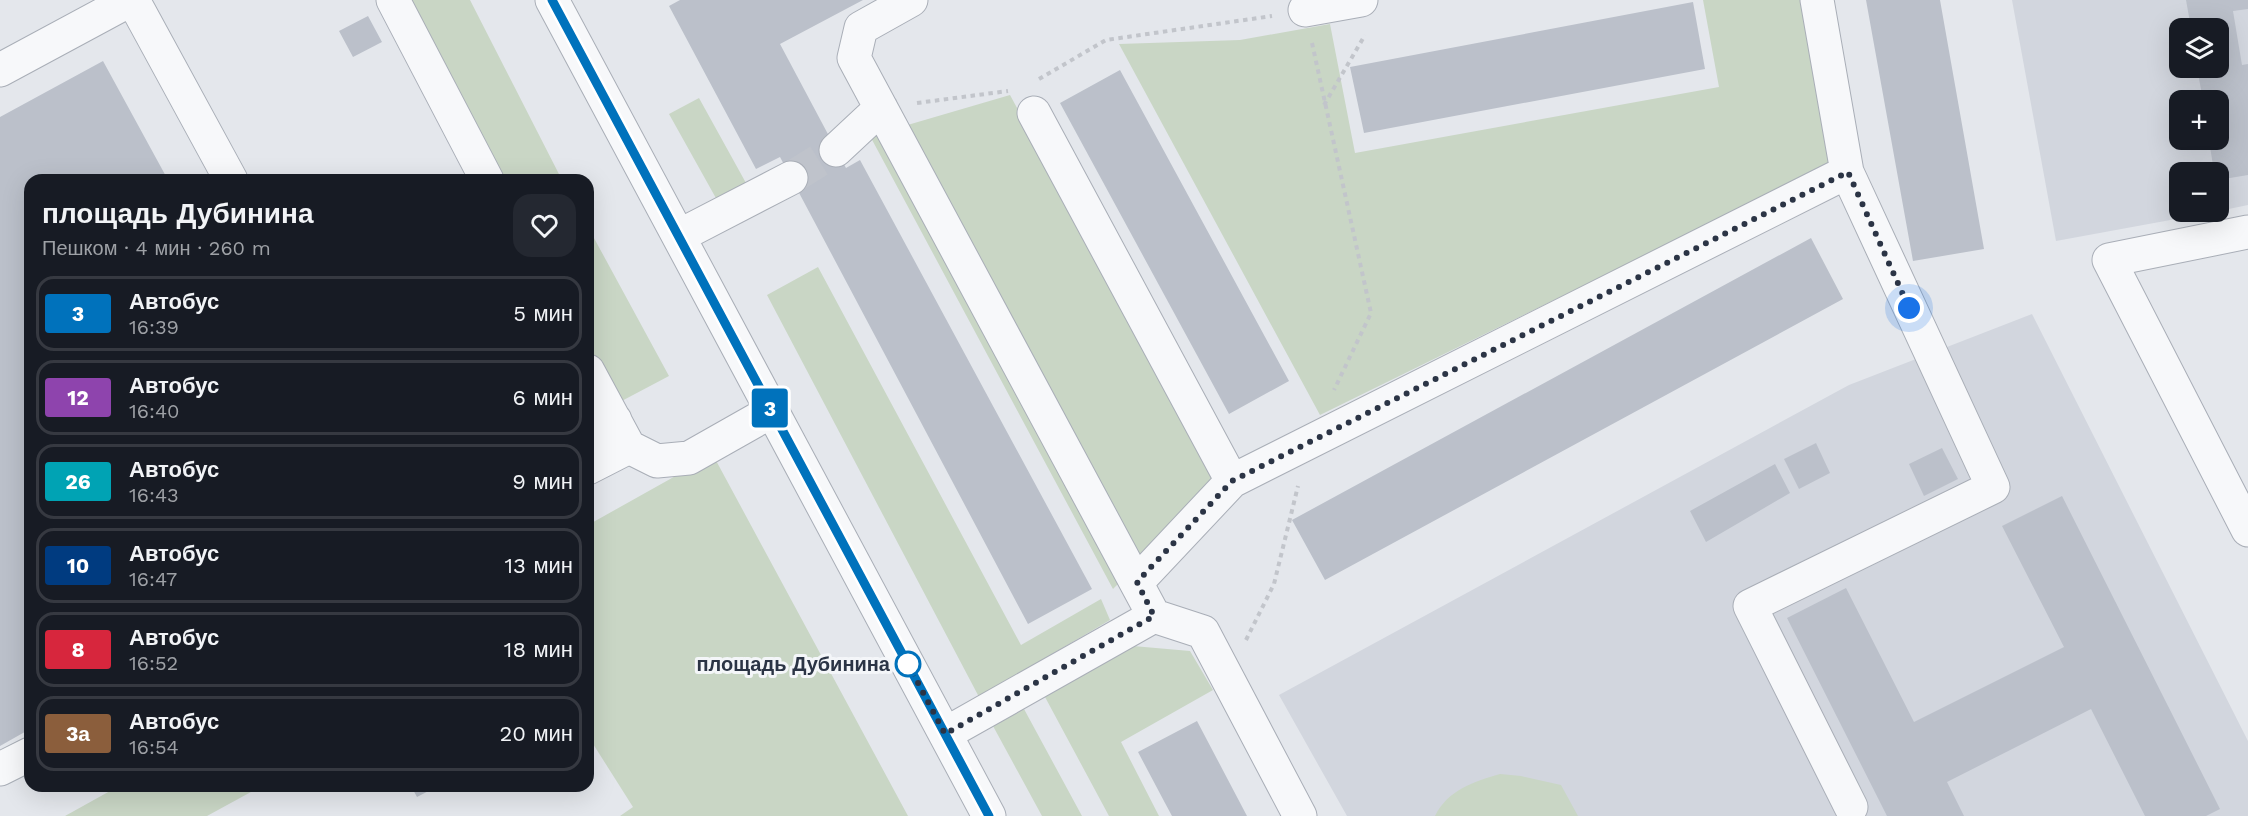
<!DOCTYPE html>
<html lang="ru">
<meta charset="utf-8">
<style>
body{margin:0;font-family:"Work Sans",sans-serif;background:#242831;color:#f1f3f6;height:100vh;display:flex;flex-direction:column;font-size:22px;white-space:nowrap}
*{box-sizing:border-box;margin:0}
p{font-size:20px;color:#9ea1a6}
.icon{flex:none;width:33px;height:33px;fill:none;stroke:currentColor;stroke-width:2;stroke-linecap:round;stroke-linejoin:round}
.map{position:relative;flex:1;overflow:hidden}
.side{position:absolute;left:24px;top:174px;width:570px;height:618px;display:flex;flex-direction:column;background:#171b24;border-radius:18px;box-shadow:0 6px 24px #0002}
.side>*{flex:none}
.badge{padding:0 12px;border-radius:4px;font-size:21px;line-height:39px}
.controls{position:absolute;left:2169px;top:18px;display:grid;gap:12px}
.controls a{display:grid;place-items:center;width:60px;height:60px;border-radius:12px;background:#171b24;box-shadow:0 6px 24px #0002;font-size:30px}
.you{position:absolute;width:30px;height:30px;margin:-15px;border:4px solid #fff;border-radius:50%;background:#1a73e8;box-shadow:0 0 0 9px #1a73e833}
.map>.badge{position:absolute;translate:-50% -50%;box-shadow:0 0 0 3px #fff}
.round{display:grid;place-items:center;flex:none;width:63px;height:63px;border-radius:18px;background:#242831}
.head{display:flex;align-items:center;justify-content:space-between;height:102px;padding:0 18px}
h1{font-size:28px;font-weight:600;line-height:45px}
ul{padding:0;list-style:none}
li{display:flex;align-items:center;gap:18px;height:75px;margin:0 12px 9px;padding:0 6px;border:3px solid #363941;border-radius:18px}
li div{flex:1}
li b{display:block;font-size:22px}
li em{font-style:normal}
li .badge{min-width:66px;font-weight:700;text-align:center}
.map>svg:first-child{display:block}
.built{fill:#d2d6de;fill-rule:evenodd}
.green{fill:#c9d6c5}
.building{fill:#bbc0ca}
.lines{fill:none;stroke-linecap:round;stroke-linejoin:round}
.minor-tunnel{stroke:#bfc3cb;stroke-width:33;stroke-dasharray:33 16;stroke-linecap:butt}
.minor-casing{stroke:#a9aeb7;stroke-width:35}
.path{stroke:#c2c5cb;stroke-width:4;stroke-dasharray:4.5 4.5;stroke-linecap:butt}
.minor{stroke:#f7f8fa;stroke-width:33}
.line-casing{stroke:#fff;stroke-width:14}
.line{stroke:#0072bc;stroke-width:9}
.walk{stroke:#2b3445;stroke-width:6;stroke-dasharray:0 10.8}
.stop-dot{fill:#fff;stroke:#0072bc;stroke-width:3}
.labels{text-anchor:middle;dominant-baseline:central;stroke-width:6;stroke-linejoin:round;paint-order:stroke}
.stop-label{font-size:20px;font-weight:bold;fill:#2b3445;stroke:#f4f6f9;text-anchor:end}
</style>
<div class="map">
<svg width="2248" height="816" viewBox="0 0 2248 816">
<rect width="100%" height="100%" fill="#e4e7ec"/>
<path class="built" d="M2012,0H2248V205L2219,211L2218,172H2180V212H2214L2056,241ZM2180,28H2218V68H2180ZM2180,100H2218V140H2180Z
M2032,314L2248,741V816H1347L1279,695L1849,385Z"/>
<path class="green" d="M406,0H470L562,180H500Z
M1703,0H1802L1831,164L1320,415L1119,44L1240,40L1330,24L1355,153L1719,87Z
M1010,95L1219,482L1113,589L870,136Z
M699,98L746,183L717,200L669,114Z
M588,227L669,376L616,404L588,349Z
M818,267L1021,645L1101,599L1110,620L979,697L767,295Z
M713,455L908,816H620L633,807L588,736V525Z
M1133,646L1190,651L1213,690L1121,742L1159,816H1109L1045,697Z
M1024,709L1082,816H1042L993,726Z
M1500,774L1521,776L1561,785L1578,816H1435C1448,790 1473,782 1500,774Z
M119,786H262L207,816H65Z"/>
<path class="building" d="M680,0H863L780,44L846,168L860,160L1092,589L1028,624L780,157L756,169L669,6Z
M1866,0H1940L1984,249L1913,261Z
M2186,0H2248V9L2233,11L2242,65L2248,64V175L2218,180V172H2214L2209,140H2218V100H2203L2197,68H2218V28H2191Z
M1693,2L1705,69L1364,133L1350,67Z
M368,16L382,42L353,57L339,31Z
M103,61L168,180H30V729L0,746V117Z
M1120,70L1289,381L1229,414L1060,103Z
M1811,238L1843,299L1325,580L1292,520Z
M1816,443L1830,473L1799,489L1784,459Z
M1942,448L1958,479L1924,496L1909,464Z
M1775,464L1790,493L1706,542L1690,511Z
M2062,496L2220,809L2206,816H2145L2091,709L1947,782L1964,816H1887L1787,618L1846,588L1914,722L2064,647L2002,526Z
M1197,721L1247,816H1172L1165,803L1138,752Z
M411,786H438L417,797Z"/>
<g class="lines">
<path class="minor-tunnel" d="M791,178L836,150"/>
<g class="minor-casing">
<path id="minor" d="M133,0L231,180
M393,0L487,180
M552,0L989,816
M911,0L861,28L854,58L1154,616
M1305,10L1361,0
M0,70L130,0
M1034,113L1232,481
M836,150L881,108
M1847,172L1993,487L1750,606L1851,807
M2248,232L2109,260L2248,530
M679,236L791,178
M588,371L629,447L657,461L689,458L772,411
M588,434L615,420
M588,468L629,447
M1137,582L1232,481L1847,172L1817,0
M945,734L1154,616L1203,632L1300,816
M0,769L30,754"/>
</g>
<path class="path" d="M1312,43L1371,313L1334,390
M1039,79L1106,40L1272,16
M917,103L1008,91
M1324,105L1365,35
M588,200L592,196
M1246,640L1274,584L1298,486"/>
<use href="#minor" class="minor"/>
</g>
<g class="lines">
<g class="line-casing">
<path id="line" d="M552,0L989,816"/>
</g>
<use href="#line" class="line"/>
<path class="walk" d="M908,664L945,734L1154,616L1137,582L1232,481L1848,172L1909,308"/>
</g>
<circle class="stop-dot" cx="908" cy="664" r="12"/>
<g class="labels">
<g class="stop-label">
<text x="890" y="664">площадь Дубинина</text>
</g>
</g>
</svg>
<div class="controls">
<a><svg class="icon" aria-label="layers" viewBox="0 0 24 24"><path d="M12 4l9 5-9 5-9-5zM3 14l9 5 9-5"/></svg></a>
<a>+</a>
<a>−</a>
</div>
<div class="you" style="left:1909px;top:308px"></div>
<b class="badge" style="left:770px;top:408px;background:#0072bc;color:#fff">3</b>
<section class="side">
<div class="head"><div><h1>площадь Дубинина</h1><p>Пешком · 4 мин · 260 m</p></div><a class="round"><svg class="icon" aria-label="heart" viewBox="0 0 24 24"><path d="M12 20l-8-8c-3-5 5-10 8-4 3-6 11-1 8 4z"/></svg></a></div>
<ul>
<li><span class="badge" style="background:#0072bc;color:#fff">3</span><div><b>Автобус</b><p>16:39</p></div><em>5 мин</em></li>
<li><span class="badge" style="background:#8e44ad;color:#fff">12</span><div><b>Автобус</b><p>16:40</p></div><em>6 мин</em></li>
<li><span class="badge" style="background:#00a3b4;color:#fff">26</span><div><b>Автобус</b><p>16:43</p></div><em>9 мин</em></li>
<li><span class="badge" style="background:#003b80;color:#fff">10</span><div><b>Автобус</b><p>16:47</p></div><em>13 мин</em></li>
<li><span class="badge" style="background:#d7263d;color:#fff">8</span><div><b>Автобус</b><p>16:52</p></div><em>18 мин</em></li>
<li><span class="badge" style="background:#8b5e3c;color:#fff">3а</span><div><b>Автобус</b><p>16:54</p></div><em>20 мин</em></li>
</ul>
</section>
</div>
